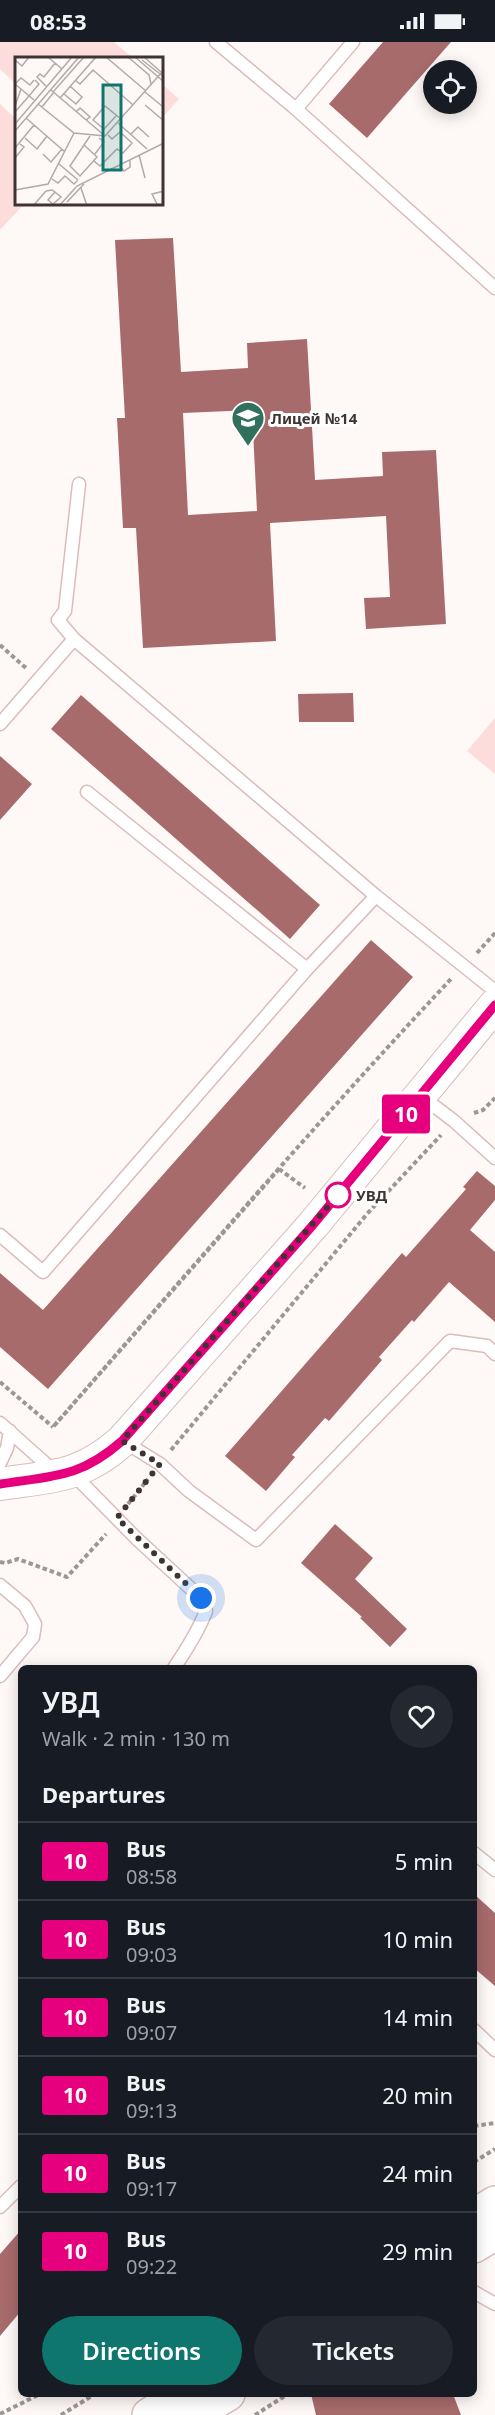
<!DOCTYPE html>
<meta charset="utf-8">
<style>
body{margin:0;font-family:"Noto Sans",sans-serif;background:#242831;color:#f1f3f6;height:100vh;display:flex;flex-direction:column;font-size:22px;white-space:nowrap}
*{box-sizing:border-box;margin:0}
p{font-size:20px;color:#9ea1a6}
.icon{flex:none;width:33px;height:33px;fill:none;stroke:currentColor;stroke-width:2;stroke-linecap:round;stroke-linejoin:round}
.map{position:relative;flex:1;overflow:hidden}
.sheet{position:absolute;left:18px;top:1623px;width:459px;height:732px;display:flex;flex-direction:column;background:#171b24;border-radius:9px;box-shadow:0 3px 15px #0003}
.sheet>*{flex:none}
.badge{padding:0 12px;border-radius:4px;font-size:21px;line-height:39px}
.buttons{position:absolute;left:423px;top:18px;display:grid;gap:12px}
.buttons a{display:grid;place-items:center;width:54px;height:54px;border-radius:50%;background:#171b24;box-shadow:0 3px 15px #0003;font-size:30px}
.you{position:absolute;width:30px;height:30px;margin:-15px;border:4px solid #fff;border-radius:50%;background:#1a73e8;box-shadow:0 0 0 9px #1a73e833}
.map>.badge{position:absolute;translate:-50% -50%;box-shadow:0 0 0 3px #fff}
h2{padding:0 24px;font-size:22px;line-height:54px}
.round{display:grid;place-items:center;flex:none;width:63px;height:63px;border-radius:32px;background:#242831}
.summary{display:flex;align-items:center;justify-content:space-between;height:102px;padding:0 24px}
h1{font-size:28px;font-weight:600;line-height:45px}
.action{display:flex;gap:12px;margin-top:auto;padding:12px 24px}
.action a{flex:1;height:69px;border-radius:36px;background:#0f766e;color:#fff;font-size:24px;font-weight:600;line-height:69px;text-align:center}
.action a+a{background:#242831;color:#f1f3f6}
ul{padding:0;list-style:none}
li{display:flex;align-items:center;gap:18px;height:78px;padding:0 24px;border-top:2px solid #363941}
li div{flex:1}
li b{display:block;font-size:22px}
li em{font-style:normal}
li .badge{min-width:66px;font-weight:700;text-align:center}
.status{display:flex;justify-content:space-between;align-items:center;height:42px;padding:0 30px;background:#171b24;direction:ltr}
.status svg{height:16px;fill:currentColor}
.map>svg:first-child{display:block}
.green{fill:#fddcdc}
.building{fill:#a86b6c;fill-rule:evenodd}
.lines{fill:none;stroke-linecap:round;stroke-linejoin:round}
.service-casing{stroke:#dbbcbb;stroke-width:15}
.tertiary-casing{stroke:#dbbcbb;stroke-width:34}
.secondary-casing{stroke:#dbbcbb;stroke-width:36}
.path{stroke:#9e9595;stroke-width:4;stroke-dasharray:4.5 3;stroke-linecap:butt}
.service{stroke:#fff;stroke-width:12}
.tertiary{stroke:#fff;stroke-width:32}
.secondary{stroke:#fff;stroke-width:33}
.line-casing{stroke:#fff;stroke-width:14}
.line{stroke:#e6007e;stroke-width:9}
.walk{stroke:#3f3333;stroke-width:6;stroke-dasharray:0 10.8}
.stop-dot{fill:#fff;stroke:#e6007e;stroke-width:3}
.labels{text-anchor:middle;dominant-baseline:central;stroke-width:6;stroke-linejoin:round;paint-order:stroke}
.poi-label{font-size:15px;font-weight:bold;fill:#3f3333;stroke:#fff;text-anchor:start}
.stop-label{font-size:15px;font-weight:bold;fill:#3f3333;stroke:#fff;text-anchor:start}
.inset-road{fill:none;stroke:#b2a9a9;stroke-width:1.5}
.view{fill:#0f766e;fill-opacity:0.15;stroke:#0f766e;stroke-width:3}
.inset-edge{fill:none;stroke:#3f3333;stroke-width:3}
</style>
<div class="status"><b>08:53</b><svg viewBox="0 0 49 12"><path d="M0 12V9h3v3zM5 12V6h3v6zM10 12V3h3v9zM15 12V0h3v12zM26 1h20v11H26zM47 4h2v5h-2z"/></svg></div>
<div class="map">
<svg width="495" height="2373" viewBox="0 0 495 2373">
<rect width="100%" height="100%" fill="#fef8f7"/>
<path class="green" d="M0,0H114L133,16H16V42L0,27Z
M162,42L179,57L162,76Z
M0,62L16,77V162H24L0,188Z
M495,676V732L467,709Z"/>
<path class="building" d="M383,0H451L367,96L329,62Z
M173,196L181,330L248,326L247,301L307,297L315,438L383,434L382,410L436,408L446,582L366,587L364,556L390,555L386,474L270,481L276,599L143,606L136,486H123L117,376H125L115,198ZM252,368L257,469L188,473L183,371Z
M353,651L354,680H299L298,652Z
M81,653L320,863L290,897L51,687Z
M0,714L32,742L0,778Z
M371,898L413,935L48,1347L0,1305V1231L43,1268Z
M477,1129L495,1144V1158L470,1188L495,1210V1280L449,1240L414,1280L412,1278L379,1315L382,1318L329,1379L325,1376L292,1413L295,1415L266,1449L225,1414L402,1211L406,1215L466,1147L463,1145Z
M335,1482L373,1516L355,1537L407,1587L390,1605L360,1576L362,1575L301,1521Z
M474,1852L495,1871V1944L474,1926Z
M21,2188V2269L0,2294V2212Z
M311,2352H453L461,2373H316Z"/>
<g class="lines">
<g class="service-casing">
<path id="service" d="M216,0L296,67L495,246
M296,67L353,0
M74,597L58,578L65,569L79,442
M0,682L74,597L376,854L495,949
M87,750L307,927
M421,1054L454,1079L495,1116
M0,1193L43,1230L307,927L376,854
M0,1381L55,1430
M123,1399L160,1422L189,1449L256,1498L450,1299L487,1304L495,1312
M0,1421L7,1406L10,1389
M73,1432L137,1497L201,1556L206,1569C198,1590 187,1607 174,1626
M0,1543L25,1564L35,1582L33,1595L0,1634
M474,1811L495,1828
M474,1988L495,2008
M0,2165L21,2144
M474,2250L495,2262"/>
</g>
<g class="tertiary-casing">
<path id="tertiary" d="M0,1442C53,1434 80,1436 122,1399L313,1183L495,963"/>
</g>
<g class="secondary-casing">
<path id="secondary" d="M474,2174L495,2161
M474,2204L495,2191
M149,2373L183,2352
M193,2373L228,2352"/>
</g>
<path class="path" d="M0,603L26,626
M477,911L495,891
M474,1071L483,1068L495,1056
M279,1127L53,1385C184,1235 314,1083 451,937
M279,1127L305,1146
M0,1340L53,1385
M171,1408L367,1172L441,1093
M128,1462L148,1437
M0,1520L5,1521L18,1517L67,1535L106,1492
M474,2084L495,2081
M474,2120L495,2107
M0,2372L40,2352
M61,2373L95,2352
M255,2373L288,2352"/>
<use href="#service" class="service"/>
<use href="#tertiary" class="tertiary"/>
<use href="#secondary" class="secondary"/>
</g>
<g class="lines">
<g class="line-casing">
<path id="line" d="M0,1442C53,1434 80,1436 122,1399L313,1183L495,963"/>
</g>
<use href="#line" class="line"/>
<path class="walk" d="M201,1556L117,1476L160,1422L122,1399L338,1153"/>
</g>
<defs>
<g id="school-pin" transform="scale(1.725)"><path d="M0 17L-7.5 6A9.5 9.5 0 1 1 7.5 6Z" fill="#31705d" stroke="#fff"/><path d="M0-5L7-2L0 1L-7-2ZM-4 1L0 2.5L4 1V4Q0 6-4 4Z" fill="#fff"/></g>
</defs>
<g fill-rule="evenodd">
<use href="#school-pin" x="248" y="376"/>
</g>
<circle class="stop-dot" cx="338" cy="1153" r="12"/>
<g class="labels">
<g class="poi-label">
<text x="271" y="376">Лицей №14</text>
</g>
<g class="stop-label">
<text x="356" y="1153">УВД</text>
</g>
</g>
<g transform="translate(15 15)">
<rect width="148" height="148" fill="#fef8f7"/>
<path class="inset-road" d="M33,0L47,12M91,0L131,34M113,0L134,18L136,27M120,0L149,25M129,0L146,15M0,3L7,9L14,0M127,3L149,20M60,23L65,27L78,13L118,48M0,27L6,21L15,28L19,23M0,27L19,43M31,29L22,20L25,17L29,20L40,6M36,33L90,79M38,35L69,0M130,35L147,49M49,37L61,47L67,40L55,29M14,39L24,27L20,23M45,41L81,0M23,47L59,76L90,79L149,13M130,48L149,64M0,49L6,32M27,50L39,35M0,55L14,39M61,55L65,51L75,60L71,63M101,59L89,72L78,63L90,49L106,62M11,61L50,95M103,66L132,92M0,67L57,0M0,74L64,0M116,77L123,70L134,80M10,81L22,92L32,79M69,88L55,109L65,119L82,100L69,88L75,79M0,91L19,68M28,97L36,105L47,92M80,97L89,85L84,81M124,98L130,121M0,101L9,90L5,87M79,104L85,109L102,92L108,96L117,86L105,75L97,82L93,78M44,107L63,123M105,109L109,114L115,110V103M37,122L43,126L50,119L59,127L63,123M66,131L72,149M0,133L33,127L59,76M31,134L37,133L40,135L46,140L38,147L33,143L40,135M52,145L69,127M18,149L31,134M44,149L62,129L149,86M143,149L137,137L149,134"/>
<path class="view" d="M88,28H106V113H88Z"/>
<rect width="148" height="148" class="inset-edge"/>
</g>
</svg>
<div class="buttons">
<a><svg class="icon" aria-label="locate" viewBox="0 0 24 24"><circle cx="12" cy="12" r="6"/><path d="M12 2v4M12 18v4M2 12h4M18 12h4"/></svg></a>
</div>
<div class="you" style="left:201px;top:1556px"></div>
<b class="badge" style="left:406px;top:1072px;background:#e6007e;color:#fff">10</b>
<section class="sheet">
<div class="summary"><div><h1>УВД</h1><p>Walk · 2 min · 130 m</p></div><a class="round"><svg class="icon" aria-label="heart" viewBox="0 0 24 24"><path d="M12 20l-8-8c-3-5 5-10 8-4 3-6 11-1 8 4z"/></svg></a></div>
<h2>Departures</h2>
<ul>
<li><span class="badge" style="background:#e6007e;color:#fff">10</span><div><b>Bus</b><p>08:58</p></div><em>5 min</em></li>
<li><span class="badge" style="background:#e6007e;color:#fff">10</span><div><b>Bus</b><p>09:03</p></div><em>10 min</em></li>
<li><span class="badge" style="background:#e6007e;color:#fff">10</span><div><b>Bus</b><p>09:07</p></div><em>14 min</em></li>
<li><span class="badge" style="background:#e6007e;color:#fff">10</span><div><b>Bus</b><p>09:13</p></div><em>20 min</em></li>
<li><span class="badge" style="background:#e6007e;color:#fff">10</span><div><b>Bus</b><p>09:17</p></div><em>24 min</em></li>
<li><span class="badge" style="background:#e6007e;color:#fff">10</span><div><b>Bus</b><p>09:22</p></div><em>29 min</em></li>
</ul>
<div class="action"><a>Directions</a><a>Tickets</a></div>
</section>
</div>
